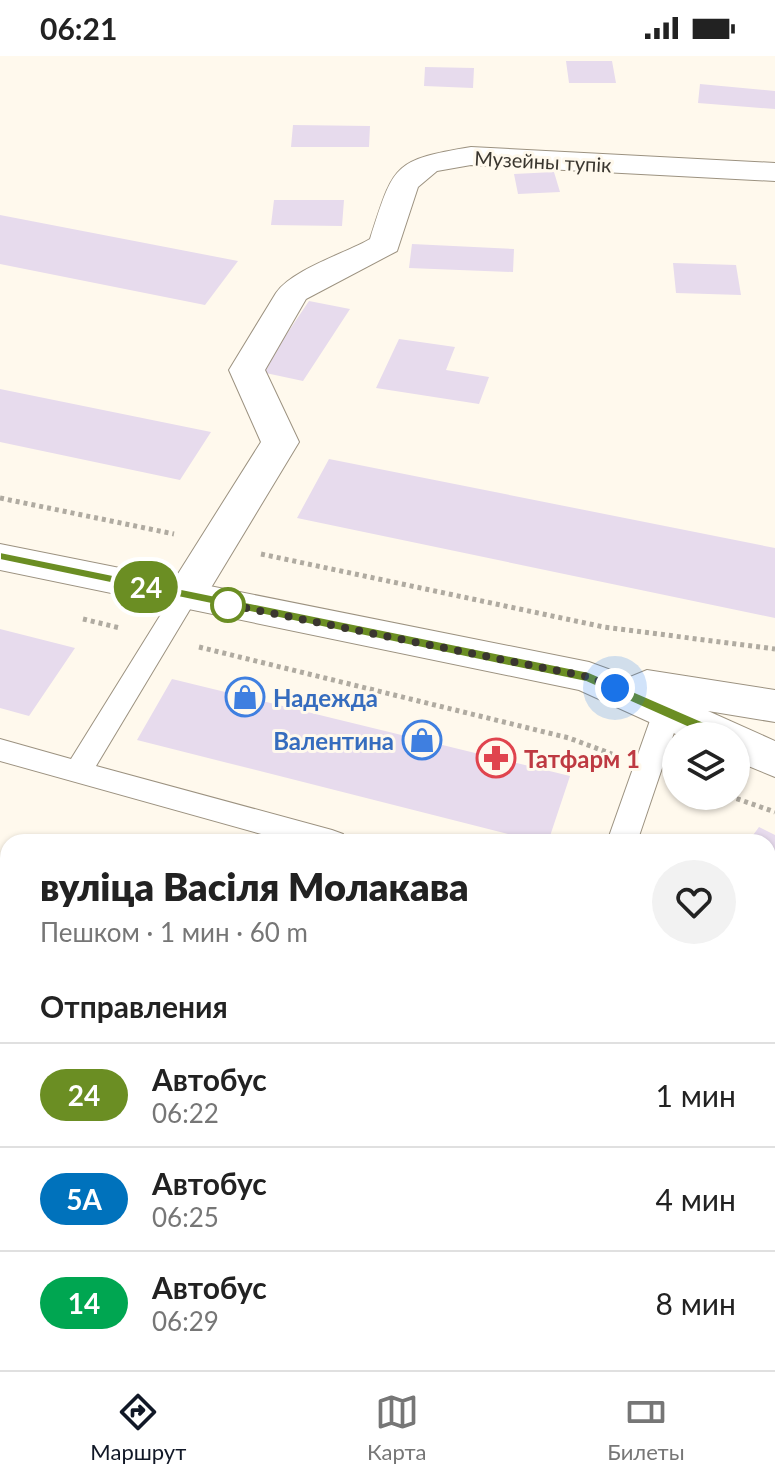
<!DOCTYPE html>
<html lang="ru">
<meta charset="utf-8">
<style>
body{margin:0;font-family:Lato,sans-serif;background:#f2f2f2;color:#222;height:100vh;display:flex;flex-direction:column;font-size:30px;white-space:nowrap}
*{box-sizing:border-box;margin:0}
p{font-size:26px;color:#767676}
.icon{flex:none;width:44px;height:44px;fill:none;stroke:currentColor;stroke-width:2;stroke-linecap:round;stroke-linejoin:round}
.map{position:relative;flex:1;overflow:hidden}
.drawer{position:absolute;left:0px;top:778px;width:776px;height:536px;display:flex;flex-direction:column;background:#fff;border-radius:24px 24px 0 0;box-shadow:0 2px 6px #0004}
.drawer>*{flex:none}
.badge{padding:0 16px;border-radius:26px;font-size:28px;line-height:52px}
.tools{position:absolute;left:662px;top:666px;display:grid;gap:16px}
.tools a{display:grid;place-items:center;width:88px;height:88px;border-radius:50%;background:#fff;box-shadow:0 2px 6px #0004;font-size:40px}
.you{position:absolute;width:40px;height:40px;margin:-20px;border:6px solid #fff;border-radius:50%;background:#1a73e8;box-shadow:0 0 0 12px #1a73e833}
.map>.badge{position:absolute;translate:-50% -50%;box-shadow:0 0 0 4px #fff}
h2{padding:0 40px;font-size:30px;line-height:72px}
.round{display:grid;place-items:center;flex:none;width:84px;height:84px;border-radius:42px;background:#f2f2f2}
.overview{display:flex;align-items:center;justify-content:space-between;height:136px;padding:0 40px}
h1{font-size:38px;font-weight:800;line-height:60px}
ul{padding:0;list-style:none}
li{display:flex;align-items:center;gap:24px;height:104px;padding:0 40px;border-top:2px solid #e0e0e0}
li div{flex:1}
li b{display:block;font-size:30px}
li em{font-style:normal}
li .badge{min-width:88px;font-weight:700;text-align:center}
.status{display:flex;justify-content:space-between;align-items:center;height:56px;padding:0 40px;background:#fff;direction:ltr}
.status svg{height:22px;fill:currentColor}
.tab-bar{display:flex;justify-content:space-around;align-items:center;height:112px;border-top:2px solid #e0e0e0;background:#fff;font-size:22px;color:#767676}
.tab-bar a{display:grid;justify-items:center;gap:4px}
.tab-bar .current{color:#111827}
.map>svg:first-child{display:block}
.building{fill:#e7dbed}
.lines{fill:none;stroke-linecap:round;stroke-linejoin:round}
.service-casing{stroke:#9c9280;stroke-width:2}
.minor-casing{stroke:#9c9280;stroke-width:2}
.tertiary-casing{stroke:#9c9280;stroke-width:2}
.path{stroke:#b0aba1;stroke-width:5;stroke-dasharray:4 4;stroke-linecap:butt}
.service{fill:#fff;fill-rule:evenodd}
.minor{fill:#fff;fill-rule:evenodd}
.tertiary{fill:#fff;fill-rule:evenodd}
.line{fill:#6b8e23;stroke:#fff;stroke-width:2}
.walk{stroke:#3a362f;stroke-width:8;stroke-dasharray:0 14.4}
.stop-dot{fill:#fff;stroke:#6b8e23;stroke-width:4}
.labels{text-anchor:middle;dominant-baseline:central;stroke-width:6;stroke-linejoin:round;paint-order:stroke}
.far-street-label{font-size:20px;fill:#3a362f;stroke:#fff9ed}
.shop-label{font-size:24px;font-weight:bold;fill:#366cbe;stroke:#fff9ed;text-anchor:start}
.health-label{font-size:24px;font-weight:bold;fill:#be3a42;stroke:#fff9ed;text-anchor:start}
</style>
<div class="status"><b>06:21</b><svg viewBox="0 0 49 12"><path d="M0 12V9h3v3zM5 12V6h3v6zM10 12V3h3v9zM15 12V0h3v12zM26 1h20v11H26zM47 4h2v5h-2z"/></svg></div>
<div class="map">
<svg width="775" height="1314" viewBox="0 0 775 1314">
<rect width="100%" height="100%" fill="#fff9ed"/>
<path class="building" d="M566,5H612L616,27H569Z
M425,11L474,12L473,32L424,30Z
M700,28L775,35V53L698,47Z
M293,69L370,70L369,91H291Z
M554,116L560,136L518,138L514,118Z
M274,144H344L342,170L271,169Z
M0,159L238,205L205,249L0,208Z
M412,188L514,193L513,216L409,212Z
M673,207L736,209L741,239L676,237Z
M309,245L350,253L303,325L261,316Z
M399,283L455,291L446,314L489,321L479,348L376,332Z
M0,333L211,376L180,424L0,386Z
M329,403L775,492V562L297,462Z
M0,573L75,592L29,660L0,652Z
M172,623L570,720L548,786H540L137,684Z
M759,771L775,779V968L768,964V786H748Z
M0,1248L8,1251V1306H13L9,1314H0Z
M129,1306H228L229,1307L226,1314H125Z"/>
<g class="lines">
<g class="service-casing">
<path id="service" d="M185,531L194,534L198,540L96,710L332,774L343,778L347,786H290L0,705V683L71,703L176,534Z
M667,646L677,649L681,656L637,786H607L653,656L657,649Z"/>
</g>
<g class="minor-casing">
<path id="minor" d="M471,91L775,107V125L471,109L437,115L418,131L397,195L306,243L265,314L299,386L200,550L185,554L170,550L164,540L261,386L229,314L276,237C293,213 344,198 370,183C394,109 392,104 471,91Z"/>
</g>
<g class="tertiary-casing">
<path id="tertiary" d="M0,488L589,606L630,621L647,614L775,634V666L708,655L775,685V721L736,705V680H680L579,634L0,514Z"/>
</g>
<path class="path" d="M0,442L174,478
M261,498L604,571L775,593
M83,563L120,572
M199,591L569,682L612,698
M729,740L775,756"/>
<use href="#service" class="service"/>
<use href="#minor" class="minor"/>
<use href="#tertiary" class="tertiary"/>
</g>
<path class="line" d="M0,496L589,616L727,676L730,680L727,684H716L586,626L0,504Z"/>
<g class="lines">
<path class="walk" d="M228,549L216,546L589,621L615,632"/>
</g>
<defs>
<g id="shop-ring" transform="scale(2)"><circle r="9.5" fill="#fff9ed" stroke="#3f7fe0" stroke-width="1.5"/><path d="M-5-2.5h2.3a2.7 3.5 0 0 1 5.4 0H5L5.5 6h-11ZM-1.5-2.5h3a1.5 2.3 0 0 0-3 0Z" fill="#3f7fe0"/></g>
<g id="pharmacy-ring" transform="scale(2)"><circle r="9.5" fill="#fff9ed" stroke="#e0444e" stroke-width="1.5"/><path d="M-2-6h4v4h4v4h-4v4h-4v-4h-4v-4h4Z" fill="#e0444e"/></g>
</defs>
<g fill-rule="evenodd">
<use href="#shop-ring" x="245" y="641"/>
<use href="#shop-ring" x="422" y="684"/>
<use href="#pharmacy-ring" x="496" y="702"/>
</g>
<circle class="stop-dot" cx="228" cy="549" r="16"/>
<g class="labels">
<g class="far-street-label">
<text transform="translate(543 105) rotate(3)">Музейны тупік</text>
</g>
<g class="shop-label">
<text x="273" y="641">Надежда</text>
<text x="394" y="684" text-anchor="end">Валентина</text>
</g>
<g class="health-label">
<text x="524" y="702">Татфарм 1</text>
</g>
</g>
</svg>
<div class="tools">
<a><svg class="icon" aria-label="layers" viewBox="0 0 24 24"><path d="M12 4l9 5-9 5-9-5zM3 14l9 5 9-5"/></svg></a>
</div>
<div class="you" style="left:615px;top:632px"></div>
<b class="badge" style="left:146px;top:531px;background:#6b8e23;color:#fff">24</b>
<section class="drawer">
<div class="overview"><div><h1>вуліца Васіля Молакава</h1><p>Пешком · 1 мин · 60 m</p></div><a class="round"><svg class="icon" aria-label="heart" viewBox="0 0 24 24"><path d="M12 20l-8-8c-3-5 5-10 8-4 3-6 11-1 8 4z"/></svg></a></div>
<h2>Отправления</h2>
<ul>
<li><span class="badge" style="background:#6b8e23;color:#fff">24</span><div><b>Автобус</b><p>06:22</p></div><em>1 мин</em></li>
<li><span class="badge" style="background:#0072bc;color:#fff">5А</span><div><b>Автобус</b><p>06:25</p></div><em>4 мин</em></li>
<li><span class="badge" style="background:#00a651;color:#fff">14</span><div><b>Автобус</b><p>06:29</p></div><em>8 мин</em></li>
</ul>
</section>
</div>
<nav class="tab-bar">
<a class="current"><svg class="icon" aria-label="directions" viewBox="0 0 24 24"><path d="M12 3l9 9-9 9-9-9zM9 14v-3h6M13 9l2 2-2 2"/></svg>Маршрут</a>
<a><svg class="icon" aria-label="map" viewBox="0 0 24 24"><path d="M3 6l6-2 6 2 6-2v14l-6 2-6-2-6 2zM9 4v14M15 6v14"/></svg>Карта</a>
<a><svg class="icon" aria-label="tickets" viewBox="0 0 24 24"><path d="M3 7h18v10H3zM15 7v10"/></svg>Билеты</a>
</nav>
